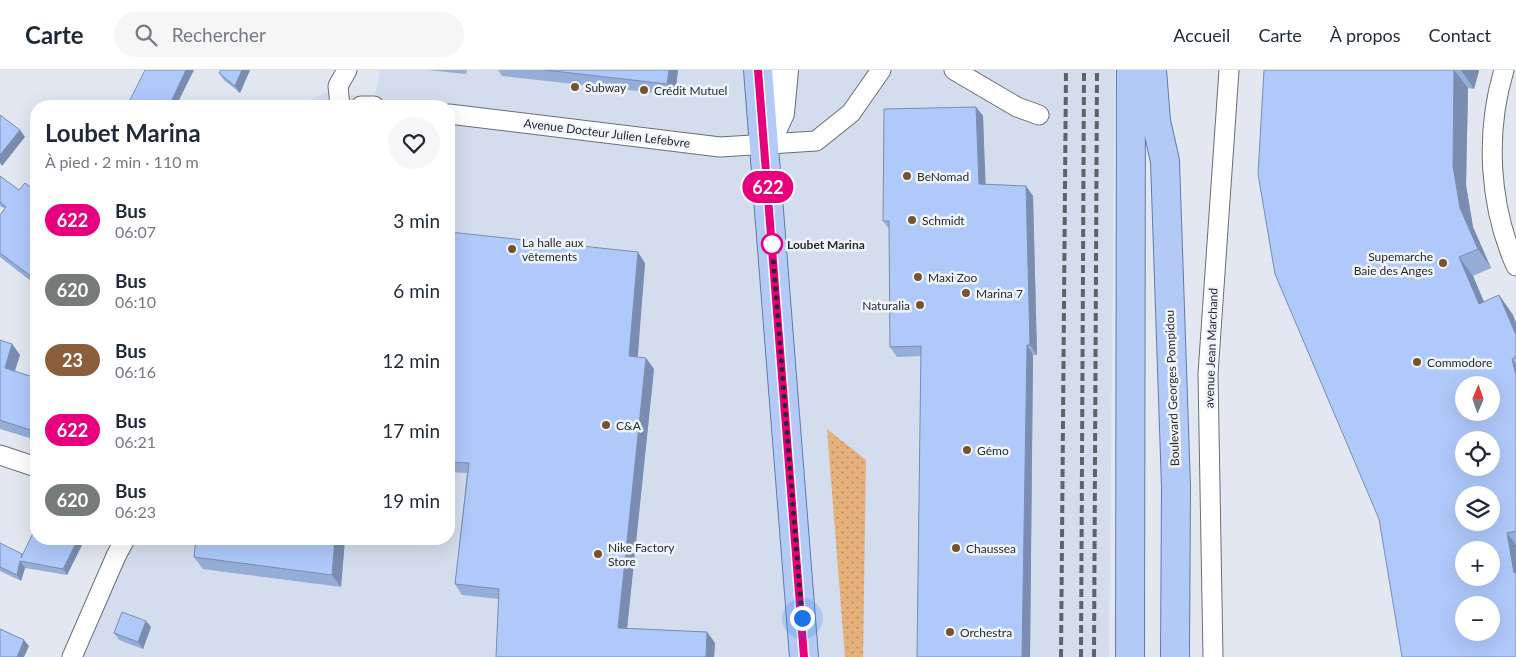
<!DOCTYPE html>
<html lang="fr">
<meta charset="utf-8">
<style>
body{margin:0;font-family:Lato,sans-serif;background:#f6f6f7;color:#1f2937;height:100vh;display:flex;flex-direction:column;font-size:19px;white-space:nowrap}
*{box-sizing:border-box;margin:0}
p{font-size:16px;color:#747a83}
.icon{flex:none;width:28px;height:28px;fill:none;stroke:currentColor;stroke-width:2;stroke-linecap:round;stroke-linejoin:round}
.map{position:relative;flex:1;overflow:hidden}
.side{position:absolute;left:30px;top:30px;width:425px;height:445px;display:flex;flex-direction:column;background:#fff;border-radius:20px;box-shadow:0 5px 20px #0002}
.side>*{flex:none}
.badge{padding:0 10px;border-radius:16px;font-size:18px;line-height:32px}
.needle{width:32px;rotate:2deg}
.fabs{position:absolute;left:1455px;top:306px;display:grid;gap:10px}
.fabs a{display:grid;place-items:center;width:45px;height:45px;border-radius:50%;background:#fff;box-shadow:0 5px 20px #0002;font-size:25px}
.you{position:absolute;width:25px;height:25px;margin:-12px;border:4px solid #fff;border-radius:50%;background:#1a73e8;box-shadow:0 0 0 8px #1a73e833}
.map>.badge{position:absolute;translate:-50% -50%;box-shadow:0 0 0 2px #fff}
.round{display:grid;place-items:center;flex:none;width:52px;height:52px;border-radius:26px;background:#f6f6f7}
.overview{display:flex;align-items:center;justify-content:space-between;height:85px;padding:0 15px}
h1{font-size:24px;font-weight:700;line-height:38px}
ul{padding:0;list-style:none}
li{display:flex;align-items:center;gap:15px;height:70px;padding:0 15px}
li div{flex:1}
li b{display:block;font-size:19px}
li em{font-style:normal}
li .badge{min-width:55px;font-weight:700;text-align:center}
header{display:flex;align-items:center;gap:30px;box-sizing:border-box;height:70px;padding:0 25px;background:#fff;border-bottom:1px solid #e0e1e3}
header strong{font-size:24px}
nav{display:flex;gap:28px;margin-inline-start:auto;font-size:18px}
.search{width:350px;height:45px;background:#f6f6f7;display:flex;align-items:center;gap:12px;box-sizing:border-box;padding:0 18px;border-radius:28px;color:#747a83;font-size:19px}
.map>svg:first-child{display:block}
.built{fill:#d4ddee}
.grass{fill:url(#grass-dots)}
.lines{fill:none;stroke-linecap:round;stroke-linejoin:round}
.minor-casing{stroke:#696e77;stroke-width:21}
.secondary-casing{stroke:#696e77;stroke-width:30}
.primary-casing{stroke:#617bac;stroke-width:30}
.minor{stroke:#fff;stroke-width:19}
.secondary{stroke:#fff;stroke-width:28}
.primary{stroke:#b3caf6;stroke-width:28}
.rail{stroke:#606269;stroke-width:4;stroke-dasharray:8 4;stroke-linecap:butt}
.wall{fill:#96add8}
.shaded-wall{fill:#7a8db0}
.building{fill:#afc9fb;stroke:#7a8db0;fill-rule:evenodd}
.line-casing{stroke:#fff;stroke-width:11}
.line{stroke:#e6007e;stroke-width:8}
.walk{stroke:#282a2e;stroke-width:5;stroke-dasharray:0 9}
.poi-dot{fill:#77532d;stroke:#f0f5fd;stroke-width:2}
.stop-dot{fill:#fff;stroke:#e6007e;stroke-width:2.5}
.labels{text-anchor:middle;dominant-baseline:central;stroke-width:5;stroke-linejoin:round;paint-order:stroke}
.poi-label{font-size:12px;fill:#282a2e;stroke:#f0f5fd;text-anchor:start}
.street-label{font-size:12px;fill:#282a2e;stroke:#f0f5fd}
.stop-label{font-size:12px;font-weight:bold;fill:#282a2e;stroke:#f0f5fd;text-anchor:start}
</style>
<header>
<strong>Carte</strong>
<div class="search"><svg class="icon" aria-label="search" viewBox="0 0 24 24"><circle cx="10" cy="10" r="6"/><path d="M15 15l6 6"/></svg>Rechercher</div>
<nav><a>Accueil</a><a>Carte</a><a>À propos</a><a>Contact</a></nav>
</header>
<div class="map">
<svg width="1516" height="587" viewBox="0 0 1516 587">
<defs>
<pattern id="grass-dots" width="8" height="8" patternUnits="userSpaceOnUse" patternTransform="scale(1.25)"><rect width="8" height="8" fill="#e6b07a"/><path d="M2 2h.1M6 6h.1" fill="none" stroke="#ba8f64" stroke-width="1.8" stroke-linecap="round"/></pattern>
</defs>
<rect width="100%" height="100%" fill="#e2e7f2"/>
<path class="built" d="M380,0H1115L1109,587H77L125,469H449V36H299L324,23L374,28Z"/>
<path class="grass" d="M827,359L866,390L863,587H845Z"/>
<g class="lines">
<g class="minor-casing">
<path id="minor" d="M954,0L1017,37L1039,45
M1504,0C1485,63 1489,136 1516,196
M340,36L338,16L347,0
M361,36H374
M449,44L720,77L816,71L851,43L881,0
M0,385L36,397
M72,587L116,486L125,469
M1213,587L1208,304L1229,0"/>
</g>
<g class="secondary-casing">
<path id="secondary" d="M765,75L780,43L784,0"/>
</g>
<g class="primary-casing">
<path id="primary" d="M758,0L804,587
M1152,0L1156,51L1165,91L1176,417L1175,587
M1130,587L1131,0"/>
</g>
<use href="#minor" class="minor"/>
<use href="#secondary" class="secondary"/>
<use href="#primary" class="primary"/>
<path class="rail" d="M1061,587L1066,0
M1081,587L1084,0
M1094,587L1097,0"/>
</g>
<path class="wall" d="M221,0H250L240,23L224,10L219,3Z
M428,0H467L466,4Z
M498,0H678L675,25L502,6Z
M1264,0H1479V1L1474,19L1468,18L1466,115L1473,157L1491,198L1473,206L1484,232L1499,225L1513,245L1516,253V587L1379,449Z
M976,37L983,46L985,114L1026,116L1033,126L1037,285H1033L1030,587H917L921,286L897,287L890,277L889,159L883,151Z
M0,106L19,120L36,122V215L0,187V145L5,139L0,136Z
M449,162L645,193L637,287L654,299L627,558L707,562L715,573L714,587H496L499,529L462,525L455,514L467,403L449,402Z
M0,270L12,274L20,285L15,301L36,308V370L0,359Z
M85,469L67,505L25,498L21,511L0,501V473L23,485Z
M345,469L341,517L203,499L194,487Z
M146,551L151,557L143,579L119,570L114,563Z"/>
<path class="shaded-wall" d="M186,0H194L176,36H169Z
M242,0H250L240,23L235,16Z
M669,0H678L675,25L667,14Z
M1454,0L1468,18L1466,115L1473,157L1491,198L1478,179L1460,138L1453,96Z
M1461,0H1479V1L1474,19Z
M976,37L983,46L986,124L979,114Z
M20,60L25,67L2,96L0,93V85Z
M1026,116L1033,126L1037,285L1030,275Z
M638,182L645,193L637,297L629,286Z
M1459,187L1473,206L1493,253L1479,234Z
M1499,225L1513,245L1516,253V265Z
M12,274L20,285L12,309L5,298Z
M1027,275L1033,285L1030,587H1022Z
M646,288L654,299L626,569L618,558Z
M1512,289L1516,295V305Z
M1507,463L1516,475V505L1514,503Z
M78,469H85L67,505L63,499Z
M335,469H345L341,517L332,505Z
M20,491L25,498L21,511L17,505Z
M146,551L151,557L143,579L138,572Z
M707,562L715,573L714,587H706Z
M24,570L29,576L24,587H17Z"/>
<path class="building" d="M145,0H186L169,36H127Z
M221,0H242L235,16L219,3Z
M545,0H669L667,14Z
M1264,0H1454L1453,96L1460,138L1478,179L1459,187L1479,234L1499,225L1516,265V285L1512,289L1516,305V461L1507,463L1514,503L1516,502V587H1402L1379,449L1275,204L1258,104ZM1464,315H1491V342H1464ZM1464,370H1491V398H1464ZM1464,425H1491V452H1464ZM1464,480H1491V508H1464ZM1464,535H1491V562H1464Z
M976,37L979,114L1026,116L1030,275H1027L1022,587H917L921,276L890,277L889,151H883L884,39Z
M0,45L20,60L0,85Z
M0,106L19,120L25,113L36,122V210L0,183V145L6,137L0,132Z
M449,162L638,182L629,286L646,288L618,558L707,562L706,587H496L499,519L455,514L469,393L449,392Z
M0,270L12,274L5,298L36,308V362L0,350Z
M36,457V469H78L63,499L20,491L17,505L0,497V473L22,484L21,488Z
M196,469H335L332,505L194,487Z
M122,542L146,551L138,572L114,563Z
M0,559L24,570L17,587H0Z"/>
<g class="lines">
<g class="line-casing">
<path id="line" d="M758,0L804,587"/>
</g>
<use href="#line" class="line"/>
<path class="walk" d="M772,174L802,548"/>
</g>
<g class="poi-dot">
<circle cx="575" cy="17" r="5"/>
<circle cx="644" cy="20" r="5"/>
<circle cx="907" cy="106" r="5"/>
<circle cx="912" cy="150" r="5"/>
<circle cx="512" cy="179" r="5"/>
<circle cx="1443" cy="193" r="5"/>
<circle cx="918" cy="207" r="5"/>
<circle cx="966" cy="223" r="5"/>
<circle cx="920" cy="235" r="5"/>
<circle cx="1417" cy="292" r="5"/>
<circle cx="606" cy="355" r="5"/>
<circle cx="967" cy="380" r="5"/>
<circle cx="956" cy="478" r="5"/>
<circle cx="598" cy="484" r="5"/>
<circle cx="950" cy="562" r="5"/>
</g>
<circle class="stop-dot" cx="772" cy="174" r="10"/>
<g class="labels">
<g class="poi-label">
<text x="585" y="17">Subway</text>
<text x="654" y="20">Crédit Mutuel</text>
<text x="917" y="106">BeNomad</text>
<text x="922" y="150">Schmidt</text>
<text x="522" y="172">La halle aux<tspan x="522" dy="14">vêtements</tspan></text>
<text x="1433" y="186" text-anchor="end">Supemarche<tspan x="1433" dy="14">Baie des Anges</tspan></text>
<text x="928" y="207">Maxi Zoo</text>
<text x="976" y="223">Marina 7</text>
<text x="910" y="235" text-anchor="end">Naturalia</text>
<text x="1427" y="292">Commodore</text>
<text x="616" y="355">C&amp;A</text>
<text x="977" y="380">Gémo</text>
<text x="608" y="477">Nike Factory<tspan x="608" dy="14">Store</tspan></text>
<text x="966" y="478">Chaussea</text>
<text x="960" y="562">Orchestra</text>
</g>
<g class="street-label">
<text transform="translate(607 63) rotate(7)">Avenue Docteur Julien Lefebvre</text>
<text transform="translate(1211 278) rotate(-88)">avenue Jean Marchand</text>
<text transform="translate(1172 318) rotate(-92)">Boulevard Georges Pompidou</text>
</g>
<g class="stop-label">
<text x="787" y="174">Loubet Marina</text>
</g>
</g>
</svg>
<div class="fabs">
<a><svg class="needle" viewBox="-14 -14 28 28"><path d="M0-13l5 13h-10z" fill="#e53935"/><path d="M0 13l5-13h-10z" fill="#747a83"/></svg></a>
<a><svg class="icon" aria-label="locate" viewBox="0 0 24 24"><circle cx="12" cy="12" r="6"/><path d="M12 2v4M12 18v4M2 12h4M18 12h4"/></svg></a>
<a><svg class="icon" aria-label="layers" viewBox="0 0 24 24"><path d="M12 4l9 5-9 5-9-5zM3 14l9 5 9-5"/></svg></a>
<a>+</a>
<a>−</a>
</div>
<div class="you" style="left:802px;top:548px"></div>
<b class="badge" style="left:768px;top:117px;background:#e6007e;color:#fff">622</b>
<section class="side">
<div class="overview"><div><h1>Loubet Marina</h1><p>À pied · 2 min · 110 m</p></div><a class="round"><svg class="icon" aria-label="heart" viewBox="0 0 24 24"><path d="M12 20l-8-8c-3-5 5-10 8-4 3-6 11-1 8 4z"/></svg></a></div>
<ul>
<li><span class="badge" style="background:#e6007e;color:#fff">622</span><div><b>Bus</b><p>06:07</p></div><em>3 min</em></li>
<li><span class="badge" style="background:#757a7b;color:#fff">620</span><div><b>Bus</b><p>06:10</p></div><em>6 min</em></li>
<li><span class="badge" style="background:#8b5e3c;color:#fff">23</span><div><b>Bus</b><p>06:16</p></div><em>12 min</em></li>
<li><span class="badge" style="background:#e6007e;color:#fff">622</span><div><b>Bus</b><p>06:21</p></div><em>17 min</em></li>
<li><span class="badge" style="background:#757a7b;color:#fff">620</span><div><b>Bus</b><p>06:23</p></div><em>19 min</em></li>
</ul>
</section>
</div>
